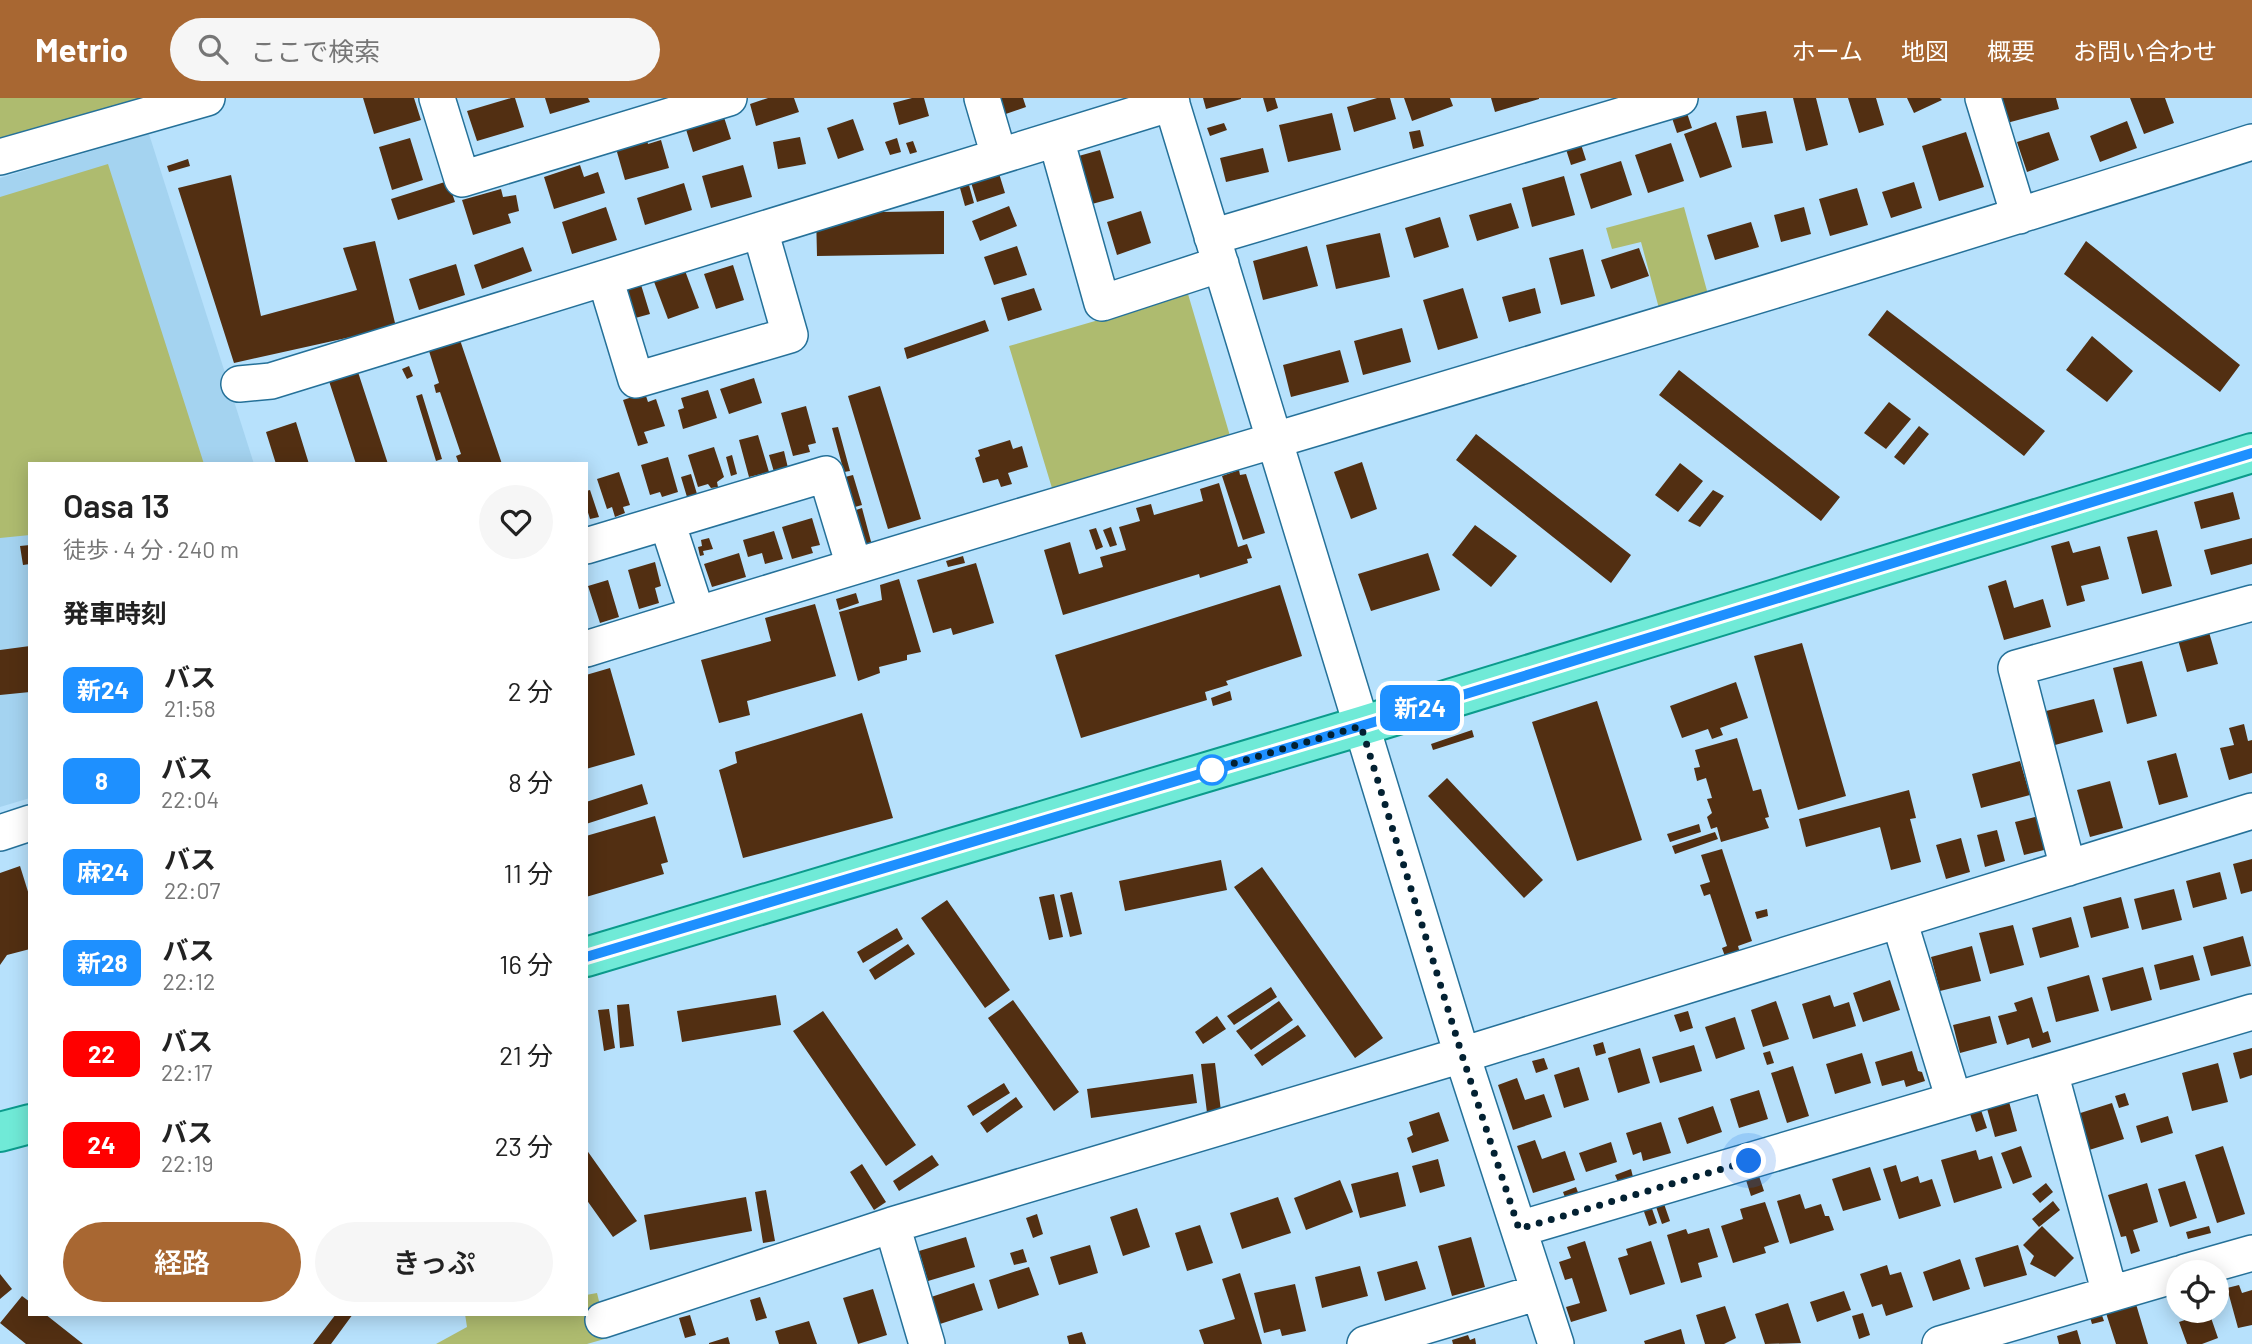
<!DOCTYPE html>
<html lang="ja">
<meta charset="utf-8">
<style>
body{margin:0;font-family:Barlow,"Noto Sans JP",sans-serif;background:#f6f6f6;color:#222;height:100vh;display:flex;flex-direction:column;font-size:26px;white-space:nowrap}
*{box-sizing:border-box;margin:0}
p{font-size:23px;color:#767676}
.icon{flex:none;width:38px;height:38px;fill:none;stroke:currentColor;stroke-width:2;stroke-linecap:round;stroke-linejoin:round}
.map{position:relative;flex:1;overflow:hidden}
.side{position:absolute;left:28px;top:364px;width:560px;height:854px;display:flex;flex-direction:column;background:#fff;border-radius:0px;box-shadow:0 4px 18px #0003}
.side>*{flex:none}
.badge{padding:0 14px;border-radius:10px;font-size:24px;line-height:46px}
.fabs{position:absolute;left:2166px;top:1162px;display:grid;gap:14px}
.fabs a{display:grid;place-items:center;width:63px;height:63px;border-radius:50%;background:#fff;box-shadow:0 4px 18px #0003;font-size:35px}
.you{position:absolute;width:35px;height:35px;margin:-18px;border:5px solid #fff;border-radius:50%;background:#1a73e8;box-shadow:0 0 0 10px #1a73e833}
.map>.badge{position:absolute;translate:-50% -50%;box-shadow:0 0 0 4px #fff}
h2{padding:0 35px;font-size:26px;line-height:63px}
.round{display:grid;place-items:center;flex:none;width:74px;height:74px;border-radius:37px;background:#f6f6f6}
.headline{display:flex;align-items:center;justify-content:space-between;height:119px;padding:0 35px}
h1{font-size:33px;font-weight:600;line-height:52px}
.primary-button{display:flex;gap:14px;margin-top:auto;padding:14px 35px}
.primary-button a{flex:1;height:80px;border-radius:42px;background:#a86732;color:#fff;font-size:28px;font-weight:600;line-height:80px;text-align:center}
.primary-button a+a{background:#f6f6f6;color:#222}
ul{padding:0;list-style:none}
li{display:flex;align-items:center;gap:21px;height:91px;padding:0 35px}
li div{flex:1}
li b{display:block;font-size:26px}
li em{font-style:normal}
li .badge{min-width:77px;font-weight:700;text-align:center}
header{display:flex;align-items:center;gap:42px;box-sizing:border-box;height:98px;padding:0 35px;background:#a86732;color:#fff}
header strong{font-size:33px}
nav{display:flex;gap:38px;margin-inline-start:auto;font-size:24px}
.search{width:490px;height:63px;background:#f6f6f6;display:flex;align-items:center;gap:18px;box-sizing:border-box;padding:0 24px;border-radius:38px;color:#767676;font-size:26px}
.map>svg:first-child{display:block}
.built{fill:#a4d3f0}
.green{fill:#aebb6f}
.building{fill:#522f12}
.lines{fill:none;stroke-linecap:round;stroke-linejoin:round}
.minor-casing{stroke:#257199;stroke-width:38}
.major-casing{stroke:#0b9b8c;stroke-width:42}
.minor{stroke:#fff;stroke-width:35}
.major{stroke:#70ead7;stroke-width:38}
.line-casing{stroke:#fff;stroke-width:16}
.line{stroke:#1e90ff;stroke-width:10}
.walk{stroke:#032132;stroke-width:7;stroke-dasharray:0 12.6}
.stop-dot{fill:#fff;stroke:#1e90ff;stroke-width:3.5}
</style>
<header>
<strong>Metrio</strong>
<div class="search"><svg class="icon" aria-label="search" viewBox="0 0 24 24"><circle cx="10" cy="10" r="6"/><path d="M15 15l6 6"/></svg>ここで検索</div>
<nav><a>ホーム</a><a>地図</a><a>概要</a><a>お問い合わせ</a></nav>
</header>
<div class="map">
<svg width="2252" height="1246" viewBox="0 0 2252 1246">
<rect width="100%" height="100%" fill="#b7e1fc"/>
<path class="built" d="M149,36L254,366H30V700L0,709V80Z"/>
<path class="green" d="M0,0H153L0,44Z
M108,66L204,366H30V437L0,440V99Z
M1684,109L1709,200L1660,214L1641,144L1612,151L1606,130Z
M1188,196L1233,348L1055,400L1009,248Z
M597,1195L608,1240L587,1246H436L467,1229L465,1216H586V1197Z"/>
<path class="building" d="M363,0H414L421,22L374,36Z
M511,0H515L524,29L477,43L467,13Z
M545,0H588L590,4L550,16Z
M768,0H794L799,14L756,28L750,6Z
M912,0H924L929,18L899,27L893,5Z
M990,0H1023L1026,9L997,19Z
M1203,0H1241V1L1206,11Z
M1263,0H1275L1278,10L1267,14Z
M1377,0H1390L1396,21L1354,34L1347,9Z
M1404,0H1450L1453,8L1412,23Z
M1491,0H1539V1L1495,14Z
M1793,0H1816L1828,47L1806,53Z
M1848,0H1876L1884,27L1859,35Z
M1907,0H1940L1942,2L1914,15Z
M1996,0H2056L2059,11L2003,26Z
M2130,0H2165L2174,25L2144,36Z
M1683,3L1692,30L1677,35L1668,8Z
M722,13L731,41L693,54L684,25Z
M1766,13L1773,45L1742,50L1736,18Z
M1332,15L1341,52L1288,64L1279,27Z
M853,21L864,52L838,61L827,30Z
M2127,23L2137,50L2100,64L2090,38Z
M1716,24L1732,69L1700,80L1684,36Z
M1224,25L1227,32L1210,38L1207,30Z
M1420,32L1424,48L1413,51L1409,34Z
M1966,34L1984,89L1939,103L1922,48Z
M2049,34L2059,62L2027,74L2017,44Z
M1578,37L1586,62L1571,67L1563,42Z
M646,38L648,46L661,42L669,70L625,82L615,47Z
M800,39L806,66L778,71L773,44Z
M410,40L423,82L392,92L379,49Z
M897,40L901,54L890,57L885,44Z
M913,43L917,54L910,56L906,45Z
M1671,45L1684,83L1648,95L1635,57Z
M1263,50L1269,74L1226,84L1220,60Z
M1100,52L1114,100L1081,109L1068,61Z
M188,61L190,68L169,74L167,68Z
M1621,63L1632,97L1591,111L1580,76Z
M580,67L584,79L598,74L605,95L554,111L544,79Z
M743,67L752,99L711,110L702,78Z
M997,69L1005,95L977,104L969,78Z
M231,77L261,218L357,192L343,150L375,143L396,229L234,265L178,90Z
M1564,78L1575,117L1532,129L1522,90Z
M448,83L455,104L398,122L391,101Z
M1914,84L1922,110L1891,120L1882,94Z
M684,85L692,112L645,127L637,100Z
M969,87L974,105L965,108L960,90Z
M1857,90L1868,127L1830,138L1819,101Z
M501,91L503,99L516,97L519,113L508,116L511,125L473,137L462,102Z
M1511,105L1519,130L1477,143L1469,117Z
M1009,108L1017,128L980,143L972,123Z
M606,109L617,142L572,156L562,124Z
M1804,109L1811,136L1781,144L1774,117Z
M944,113V156L817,158L816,115Z
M1141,113L1151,145L1117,157L1107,124Z
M1440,119L1449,149L1414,160L1405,130Z
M1751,124L1759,149L1715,162L1707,137Z
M1380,135L1390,179L1336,191L1326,147Z
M2086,143L2240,267L2220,294L2064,176Z
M1017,148L1027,177L994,187L984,159Z
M1307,148L1318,188L1263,202L1253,163Z
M523,149L532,173L482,191L474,167Z
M1639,150L1649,178L1611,191L1601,162Z
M1583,151L1595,198L1561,207L1549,160Z
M456,166L465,197L419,212L409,181Z
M733,167L744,202L716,211L704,176Z
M684,170L699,210L668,221L653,181Z
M638,177L650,216L628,222L616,184Z
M1034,190L1042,212L1008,223L1001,200Z
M1463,190L1478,240L1438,252L1423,202Z
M1535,190L1541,215L1509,224L1502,199Z
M1887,212L2045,333L2024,358L1868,237Z
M985,222L989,233L907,261L904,250Z
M1402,230L1411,264L1363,277L1354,243Z
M2092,238L2133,273L2107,304L2066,272Z
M460,242L502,366H459L456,358L461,356L440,294L436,295L434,287L439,285L429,253Z
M1340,252L1349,284L1291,299L1283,267Z
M409,268L413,278L407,281L402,271Z
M357,271L388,366H356L328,280Z
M1679,272L1840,399L1821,423L1659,297Z
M754,280L762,305L729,316L720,291Z
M880,288L921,421L888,431L848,298Z
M708,292L717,320L683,331L678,312L684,310L681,300Z
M645,295L648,304L656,301L665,328L644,334L648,345L638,348L623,302Z
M422,296L442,361L436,363L416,298Z
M1889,304L1911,321L1886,351L1864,335Z
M806,308L816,345L808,347L810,354L793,358L781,315Z
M296,324L309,366H276L266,334Z
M1919,328L1929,336L1904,367L1894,359Z
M838,329L850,373L844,374L832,330Z
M1476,336L1631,457L1611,485L1456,362Z
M758,337L769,374L749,379L739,342Z
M1010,342L1013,351L1022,348L1028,369L1008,375L1012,386L1001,389L998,381L983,385L975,360L980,358L978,352Z
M714,349L724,379L717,384L718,389L711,390L708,386L698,389L688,357Z
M784,353L788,370L774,374L769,357Z
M732,357L737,376L731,378L726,359Z
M668,359L678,394L662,399L660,394L650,397L641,367Z
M1362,364L1377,411L1351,421L1334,374Z
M1680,365L1703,383L1678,414L1655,397Z
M1239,372L1240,377L1246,376L1265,435L1243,442L1222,378Z
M619,374L630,407L623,409L625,415L615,419L612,409L607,411L597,381Z
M691,376L697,396L687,399L681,379Z
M853,377L862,407L855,409L845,379Z
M1219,385L1238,449L1247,446L1252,460L1247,461L1248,465L1200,480L1199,476L1063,517L1044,452L1070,444L1079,476L1103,469L1100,459L1126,452L1119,429L1140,423L1136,410L1151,406L1154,417L1203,403L1200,391Z
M590,392L599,419L590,421L586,408V393Z
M1713,392L1724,398L1700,429L1688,423Z
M2233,394L2240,421L2201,431L2194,404Z
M862,410L873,451L867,453L856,412Z
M812,420L820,447L811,449L813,455L792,461L782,429Z
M1475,427L1517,458L1491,489L1452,457Z
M1111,429L1117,447L1110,449L1103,432Z
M1096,430L1103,449L1096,452L1089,432Z
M2157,432L2172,488L2142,496L2127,439Z
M774,433L783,461L765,466L762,455L748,459L743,442Z
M709,440L713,451L703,453L704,457L700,458L698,449L702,448L701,442Z
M2252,440V466L2211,477L2204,452Z
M2069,443L2073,455L2100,448L2109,481L2081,488L2085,503L2067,508L2051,448Z
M30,447V466L23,467L20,448Z
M739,455L746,479L712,489L704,466Z
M1428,455L1440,492L1371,513L1358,476Z
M963,458L965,465L948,469L946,463Z
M655,464L661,488L655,490L659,505L639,511L628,472Z
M976,465L994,525L953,537L951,530L933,535L917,482Z
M899,481L921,554L907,557V562L879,569L880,575L858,583L839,514L882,502L880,487Z
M608,482L619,519L600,525L588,488Z
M2006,482L2014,510L2043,501L2051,529L2004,542L1988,488Z
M1280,487L1302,558L1226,583L1228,587L1205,594L1207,602L1081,640L1055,557Z
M856,495L859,505L839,512L836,501Z
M815,506L836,578L747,603L750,617L719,625L701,562L771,543L765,520Z
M2209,534L2218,566L2187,574L2178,542Z
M1802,545L1846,698L1798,712L1754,558Z
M30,548V594L0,597V552Z
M2142,563L2157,618L2127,626L2113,570Z
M610,570L635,657L586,671V577Z
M1736,584L1748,620L1720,630L1723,637L1712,641L1708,631L1682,640L1670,608Z
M1230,593L1232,602L1213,608L1211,600Z
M2094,601L2103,634L2055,647L2046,613Z
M1597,603L1642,742L1577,763L1532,624Z
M862,615L893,720L743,760L719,672L737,665L735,654Z
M2244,626L2248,643L2252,642V675L2229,682L2220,650L2234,647L2229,630Z
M1472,632L1474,639L1433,652L1431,646Z
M1737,640L1753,693L1761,691L1769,719L1765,720L1769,730L1721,744L1717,729L1711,731L1707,719L1712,715L1707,701L1712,700L1706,680L1697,683L1694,670L1700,669L1695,652Z
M2176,655L2188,699L2159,707L2147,663Z
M2020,663L2030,697L1981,710L1972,676Z
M1447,680L1543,782L1524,800L1428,698Z
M2110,683L2123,730L2090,739L2077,692Z
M642,686L648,706L586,726V704Z
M1909,692L1916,720L1910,721L1921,764L1891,772L1880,729L1806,749L1799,721Z
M655,718L668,764L661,766L664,776L586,799V738Z
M2039,718L2048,751L2024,757L2015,724Z
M1699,726L1701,734L1670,744L1667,736Z
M1997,732L2005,763L1985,769L1977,737Z
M1715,734L1718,741L1675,756L1672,748Z
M1961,740L1970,774L1946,781L1936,747Z
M1722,751L1752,843L1738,848L1741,859L1727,864L1722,850L1727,848L1710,796L1704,798L1700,787L1710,784L1701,757Z
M2252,761V793L2241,796L2233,766Z
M1221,762L1227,792L1125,813L1119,783Z
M20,768L30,800V851L7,857L0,867V775Z
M1262,769L1383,940L1355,960L1234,789Z
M2220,774L2227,801L2193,810L2186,783Z
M2174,791L2182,822L2142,832L2134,801Z
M1072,794L1082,836L1070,839L1060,797Z
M1054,796L1063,839L1049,842L1039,799Z
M2121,799L2129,830L2091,840L2083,809Z
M947,802L1010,892L985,910L921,820Z
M1767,811L1768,818L1757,821L1755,814Z
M2071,819L2079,849L2040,860L2032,830Z
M2013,827L2024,867L1990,876L1979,835Z
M897,830L903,841L863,865L857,854Z
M2243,838L2251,868L2211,878L2203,849Z
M908,846L915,856L875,882L869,872Z
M1972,848L1981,883L1940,893L1931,859Z
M2193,857L2200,882L2160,892L2154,867Z
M2143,869L2152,902L2111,913L2102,880Z
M2089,877L2099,913L2056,924L2047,889Z
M1890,882L1900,912L1863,924L1853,895Z
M1271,889L1277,899L1234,927L1227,918Z
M776,897L781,927L682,944L677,913Z
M1830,897L1834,909L1849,904L1856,928L1813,941L1802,906Z
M2032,899L2043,935L2048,933L2051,944L2032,950L2029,940L2007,947L1998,918L2017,913L2014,905Z
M1013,902L1079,994L1054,1013L988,920Z
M1279,903L1293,922L1251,952L1236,933Z
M1776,903L1789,941L1763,949L1751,912Z
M629,906L634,948L620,950L617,907Z
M609,911L615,950L604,953L598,912Z
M823,913L916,1047L886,1068L793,933Z
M1688,913L1693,930L1680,934L1674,917Z
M1217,918L1226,931L1203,946L1195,934Z
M1990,918L1997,945L1960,955L1953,927Z
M1735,919L1745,951L1716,961L1705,929Z
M1298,927L1306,938L1262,968L1254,957Z
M1603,944L1606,955L1596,958L1593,947Z
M1694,947L1702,973L1660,985L1652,959Z
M1640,950L1650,985L1618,995L1608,960Z
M2252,950V977L2240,981L2233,955Z
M1770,953L1774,965L1767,967L1763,955Z
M1912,953L1918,973L1922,974L1925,983L1906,989L1904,982L1882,988L1875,964Z
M1862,955L1871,985L1835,996L1826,966Z
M1544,960L1548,971L1536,975L1532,963Z
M1215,965L1221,1013L1207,1015L1201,966Z
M2218,965L2228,1004L2192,1013L2182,975Z
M1793,968L1809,1018L1787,1025L1771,975Z
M1579,969L1589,1002L1564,1010L1554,977Z
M1193,976L1197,1005L1091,1020L1087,991Z
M1517,980L1525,1002L1544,996L1552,1019L1513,1032L1498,987Z
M1004,985L1010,995L973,1018L967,1008Z
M1759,992L1768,1021L1739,1030L1730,1001Z
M2125,995L2129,1007L2119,1010L2115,998Z
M1016,999L1023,1009L987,1035L980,1025Z
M2008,1000L2017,1033L1995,1039L1986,1007Z
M1978,1003L1987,1030L1976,1034L1967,1007Z
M2112,1005L2124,1041L2086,1053L2074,1017Z
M1713,1008L1722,1034L1687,1046L1678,1020Z
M1439,1014L1449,1043L1412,1055L1407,1040L1413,1037L1409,1024Z
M2168,1018L2173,1035L2141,1045L2136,1028Z
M1661,1024L1671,1055L1643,1063L1641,1054L1633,1057L1626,1035Z
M1535,1042L1542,1061L1565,1053L1575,1082L1533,1095L1517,1048Z
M1611,1044L1617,1064L1586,1074L1579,1055Z
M2021,1048L2032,1079L2013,1086L2001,1055Z
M2223,1048L2245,1116L2217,1125L2195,1057Z
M586,1051L637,1123L613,1139L586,1101Z
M1976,1052L1979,1062L1992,1058L2002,1090L1954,1105L1941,1062Z
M932,1057L939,1067L899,1093L893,1083Z
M1438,1061L1445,1088L1420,1095L1412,1068Z
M862,1066L886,1104L874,1112L850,1074Z
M1896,1067L1901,1084L1918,1078L1920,1085L1932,1081L1941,1108L1899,1121L1883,1071Z
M1870,1069L1881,1102L1843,1113L1832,1081Z
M1631,1071L1633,1079L1618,1084L1615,1077Z
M1398,1074L1406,1108L1360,1120L1351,1086Z
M1758,1075L1764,1093L1751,1098L1745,1079Z
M1340,1082L1353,1114L1306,1132L1294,1100Z
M2185,1083L2197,1120L2170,1129L2158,1091Z
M2046,1085L2053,1094L2040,1105L2032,1096Z
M2147,1085L2158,1124L2133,1132L2140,1153L2131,1156L2126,1138L2121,1139L2108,1097Z
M1576,1089L1579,1097L1566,1102L1563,1094Z
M766,1092L775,1143L763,1145L755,1094Z
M1800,1096L1805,1111L1821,1106L1825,1118H1829L1834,1132L1790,1146L1777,1103Z
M746,1099L752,1133L650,1152L644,1117Z
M1278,1099L1291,1135L1242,1151L1230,1115Z
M1662,1100L1670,1123L1662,1126L1654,1103Z
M2053,1103L2060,1112L2039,1129L2032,1121Z
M1765,1104L1779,1144L1764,1149L1766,1155L1733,1165L1721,1128L1743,1121L1740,1111Z
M1650,1105L1657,1125L1649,1128L1642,1108Z
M1137,1110L1150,1149L1123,1158L1110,1119Z
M1037,1116L1043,1136L1033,1140L1026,1120Z
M1200,1127L1213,1165L1187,1173L1175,1135Z
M2042,1128L2074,1160L2055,1179L2030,1166L2034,1158L2023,1147Z
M2209,1128L2211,1135L2188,1141L2186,1134Z
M1709,1130L1718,1159L1698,1165L1702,1179L1681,1185L1667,1137L1686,1131L1688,1136Z
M966,1139L975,1169L928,1183L919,1153Z
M1471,1139L1485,1189L1452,1198L1438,1148Z
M1585,1143L1607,1213L1571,1224L1566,1209L1580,1205L1572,1180L1565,1182L1559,1164L1571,1160L1567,1149Z
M1651,1143L1665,1186L1630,1197L1618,1160L1628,1157L1626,1151Z
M1090,1147L1098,1175L1059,1187L1050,1159Z
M2018,1147L2027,1177L1984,1189L1975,1160Z
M1023,1151L1027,1164L1014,1167L1010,1155Z
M1960,1161L1970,1191L1933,1203L1923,1174Z
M1417,1163L1426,1191L1385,1203L1377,1174Z
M1887,1167L1890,1177L1901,1174L1913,1209L1886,1218L1882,1206L1872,1209L1860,1176Z
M1360,1168L1368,1198L1322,1210L1315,1179Z
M1029,1169L1039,1197L998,1211L989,1182Z
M1240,1175L1262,1246H1204L1199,1232L1235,1221L1222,1181Z
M0,1176L12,1191L0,1201Z
M974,1185L983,1212L940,1226L931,1199Z
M1295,1186L1306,1233L1282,1238L1280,1231L1264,1235L1254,1195Z
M2239,1187L2242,1195L2252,1192V1227L2238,1230L2227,1190Z
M873,1191L887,1237L858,1246L843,1200Z
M1844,1193L1851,1212L1817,1224L1810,1204Z
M22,1198L30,1204V1216H45L83,1246H26L0,1225Z
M760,1199L767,1220L756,1223L750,1202Z
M1788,1205L1801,1245L1765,1246L1755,1216Z
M2098,1206L2104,1223L2092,1226L2087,1209Z
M2136,1206L2148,1246H2116L2106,1215Z
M1725,1208L1736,1240L1724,1246H1705L1696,1217Z
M2209,1214L2218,1240L2202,1246H2187L2179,1224Z
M1863,1215L1870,1237L1859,1241L1852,1218Z
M336,1216H353L331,1246H313Z
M690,1217L696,1237L685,1240L679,1220Z
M809,1223L817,1246H779L775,1233Z
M1681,1231L1685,1246H1645L1644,1243Z
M2077,1232L2081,1246H2059L2057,1238Z
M1082,1234L1086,1246H1069L1067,1238Z
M1468,1237L1470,1242L1475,1240L1476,1246H1453L1452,1242Z
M728,1239L730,1246H709V1245Z"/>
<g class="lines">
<g class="minor-casing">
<path id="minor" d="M437,0L462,81L729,0
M982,0L999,58
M1170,0L1462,957L1556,1246
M1983,0L2019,118
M1056,41L1102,205L1221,166
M0,59L207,0
M1212,139L1680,0
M605,180L636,282L790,237L760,132
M239,286L271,283L1172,5
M667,424L697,516
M586,448L826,376L854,468
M586,551C1140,378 1699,221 2252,44
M0,735L30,725
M2068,770L2016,570L2252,505
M1899,822L1954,1002
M2050,974L2110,1196
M892,1127L927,1246
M1519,1131L2252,914
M2185,1174L2252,1155
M603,1222L892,1127L1462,957L2252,713
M1365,1246L1539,1194
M1940,1246L2179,1176"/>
</g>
<g class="major-casing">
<path id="major" d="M586,859L1361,628L2252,355
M0,1034L30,1026"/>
</g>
<use href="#minor" class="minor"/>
<use href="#major" class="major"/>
</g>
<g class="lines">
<g class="line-casing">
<path id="line" d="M586,859L1361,628L2252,355"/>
</g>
<use href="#line" class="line"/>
<path class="walk" d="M1212,672L1205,674L1361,628L1462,957L1519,1131L1749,1063"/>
</g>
<circle class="stop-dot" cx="1212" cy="672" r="14"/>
</svg>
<div class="fabs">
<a><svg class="icon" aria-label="locate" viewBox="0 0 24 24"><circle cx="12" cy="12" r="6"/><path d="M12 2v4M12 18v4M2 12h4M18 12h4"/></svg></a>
</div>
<div class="you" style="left:1749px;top:1063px"></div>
<b class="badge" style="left:1420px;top:610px;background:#1e90ff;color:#fff">新24</b>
<section class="side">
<div class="headline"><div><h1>Oasa 13</h1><p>徒歩 · 4 分 · 240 m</p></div><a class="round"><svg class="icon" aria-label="heart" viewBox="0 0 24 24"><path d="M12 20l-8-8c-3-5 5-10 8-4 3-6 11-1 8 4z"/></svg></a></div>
<h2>発車時刻</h2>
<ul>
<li><span class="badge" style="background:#1e90ff;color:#fff">新24</span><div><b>バス</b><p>21:58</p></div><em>2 分</em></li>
<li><span class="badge" style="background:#1e90ff;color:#fff">8</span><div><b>バス</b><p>22:04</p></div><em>8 分</em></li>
<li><span class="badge" style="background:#1e90ff;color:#fff">麻24</span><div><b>バス</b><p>22:07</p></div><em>11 分</em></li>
<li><span class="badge" style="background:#1e90ff;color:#fff">新28</span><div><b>バス</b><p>22:12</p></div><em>16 分</em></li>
<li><span class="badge" style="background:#f00;color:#fff">22</span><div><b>バス</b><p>22:17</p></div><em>21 分</em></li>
<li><span class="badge" style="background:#f00;color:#fff">24</span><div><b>バス</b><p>22:19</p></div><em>23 分</em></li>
</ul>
<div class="primary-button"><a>経路</a><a>きっぷ</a></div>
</section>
</div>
